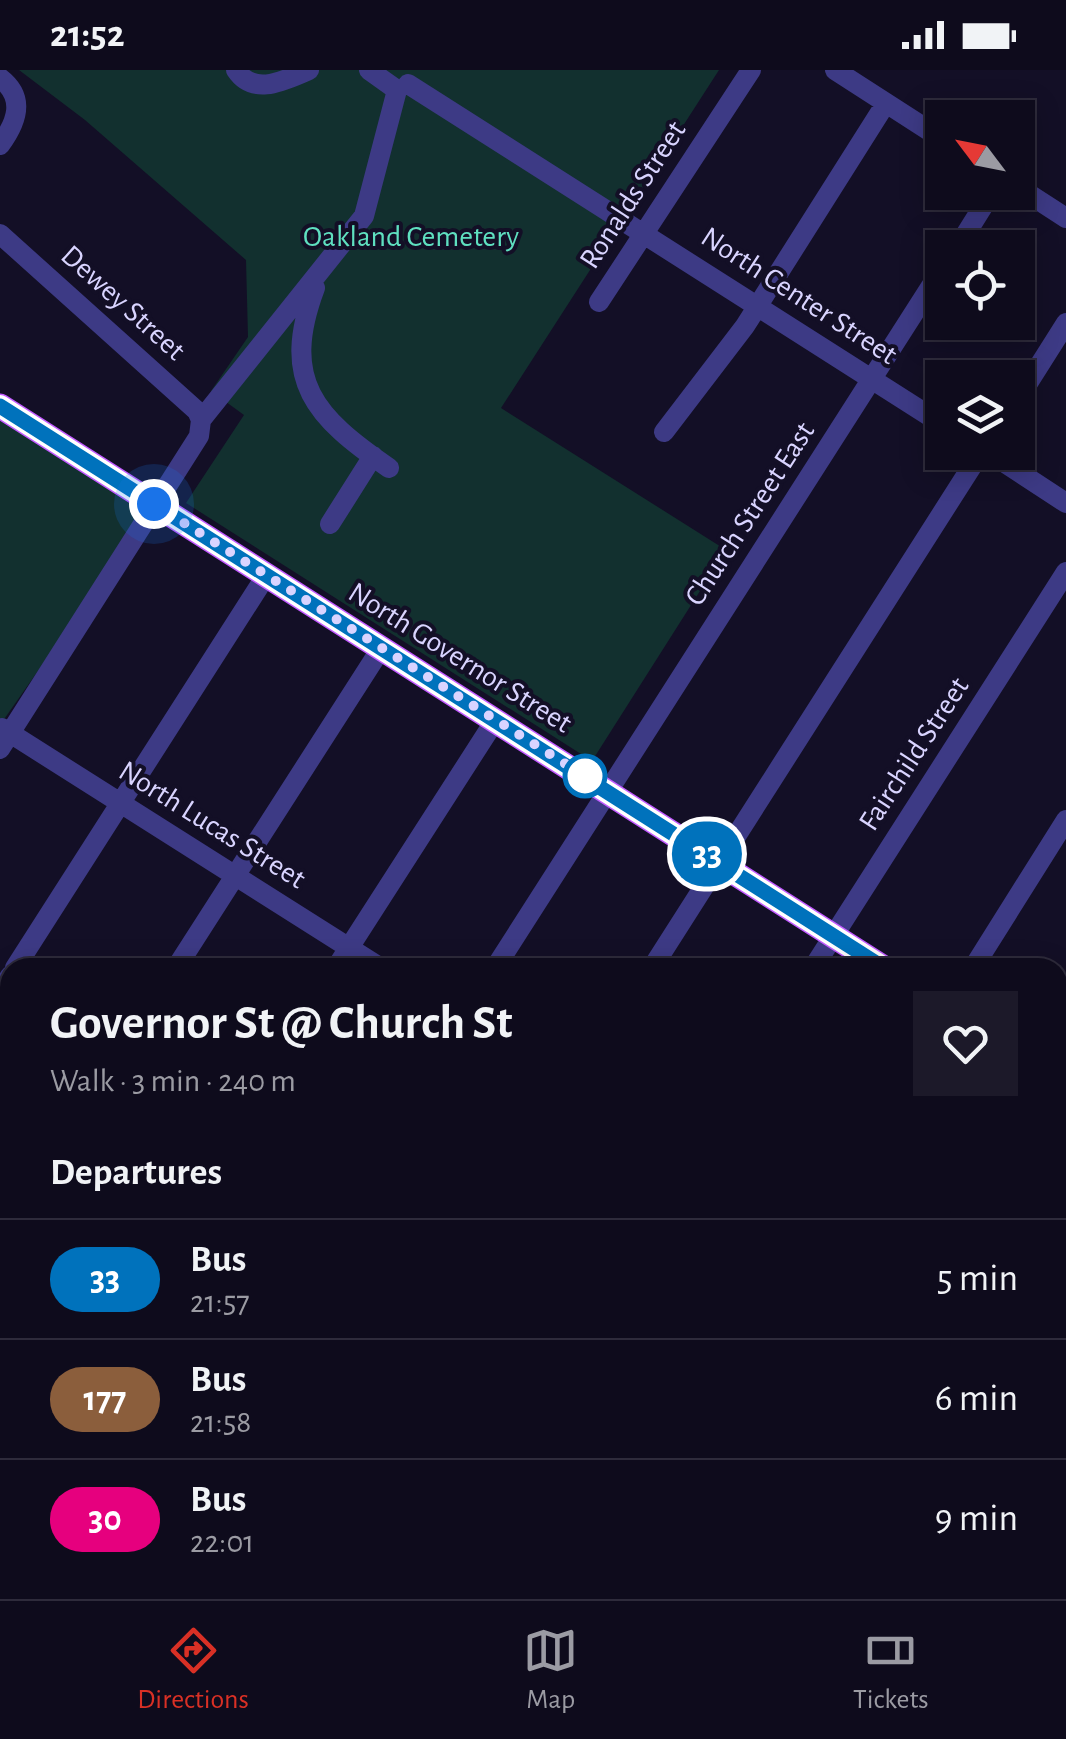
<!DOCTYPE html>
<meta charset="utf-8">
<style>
body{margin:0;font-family:"Alegreya Sans",sans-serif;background:#1c1929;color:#f1f3f6;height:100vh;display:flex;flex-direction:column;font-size:38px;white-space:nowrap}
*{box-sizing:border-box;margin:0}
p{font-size:32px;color:#9b9ba3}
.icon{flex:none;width:55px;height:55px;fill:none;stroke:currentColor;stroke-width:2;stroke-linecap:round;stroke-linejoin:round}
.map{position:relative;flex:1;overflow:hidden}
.panel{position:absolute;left:0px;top:888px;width:1068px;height:642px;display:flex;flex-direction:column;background:#0e0b1c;border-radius:30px 30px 0 0;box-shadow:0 5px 25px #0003,0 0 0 2px #2e2b3b}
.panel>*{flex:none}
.badge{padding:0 20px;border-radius:32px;font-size:35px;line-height:65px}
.needle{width:65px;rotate:302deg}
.controls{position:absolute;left:925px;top:30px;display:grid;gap:20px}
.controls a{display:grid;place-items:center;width:110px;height:110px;border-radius:0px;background:#0e0b1c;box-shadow:0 5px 25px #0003,0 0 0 2px #2e2b3b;font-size:50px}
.you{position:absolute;width:50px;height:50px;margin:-25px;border:8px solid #fff;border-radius:50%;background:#1a73e8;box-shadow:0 0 0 15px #1a73e833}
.map>.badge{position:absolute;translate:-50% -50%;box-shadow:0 0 0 5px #fff}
h2{padding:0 50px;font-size:38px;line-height:90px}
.round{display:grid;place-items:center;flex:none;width:105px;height:105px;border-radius:0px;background:#1c1929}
.summary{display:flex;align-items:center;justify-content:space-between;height:170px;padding:0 50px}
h1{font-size:48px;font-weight:600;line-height:75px}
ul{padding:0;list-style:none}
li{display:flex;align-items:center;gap:30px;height:120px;padding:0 50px;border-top:2px solid #2e2b3b}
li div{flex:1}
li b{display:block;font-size:38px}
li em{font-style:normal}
li .badge{min-width:110px;font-weight:700;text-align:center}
.status{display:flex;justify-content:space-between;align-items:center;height:70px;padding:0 50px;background:#0e0b1c;direction:ltr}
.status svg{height:28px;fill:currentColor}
.dock{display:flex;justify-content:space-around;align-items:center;height:140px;border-top:2px solid #2e2b3b;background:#0e0b1c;font-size:28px;color:#9b9ba3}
.dock a{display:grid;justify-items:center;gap:5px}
.dock .selected{color:#d93025}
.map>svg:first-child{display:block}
.green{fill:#12302f}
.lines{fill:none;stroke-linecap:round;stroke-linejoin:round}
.path{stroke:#2fb8b0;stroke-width:2.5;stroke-dasharray:5 8;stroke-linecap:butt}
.minor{stroke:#3d3a85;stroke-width:20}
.major{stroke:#c25bff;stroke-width:25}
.line-casing{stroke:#fff;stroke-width:22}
.line{stroke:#0072bc;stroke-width:15}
.walk{stroke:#d9d4ff;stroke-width:10;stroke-dasharray:0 18}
.stop-dot{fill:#fff;stroke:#0072bc;stroke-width:5}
.labels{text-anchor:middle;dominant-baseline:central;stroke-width:8;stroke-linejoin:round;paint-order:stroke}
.street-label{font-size:30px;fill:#d9d4ff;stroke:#130f26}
.park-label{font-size:30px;fill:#5fe0c0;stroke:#130f26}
</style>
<div class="status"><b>21:52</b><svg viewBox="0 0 49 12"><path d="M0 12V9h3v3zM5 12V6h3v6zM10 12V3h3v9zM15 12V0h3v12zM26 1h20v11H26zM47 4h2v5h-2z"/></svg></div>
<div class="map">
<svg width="1066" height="1529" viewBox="0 0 1066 1529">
<rect width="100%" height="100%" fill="#130f26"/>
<path class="green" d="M19,0H719L501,338L726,480L592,691L186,433L244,345L211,321L248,267L246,190L85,50Z
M0,346L155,434L0,655Z
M291,1520H532L531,1529H285Z"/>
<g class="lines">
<path class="path" d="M354,1520L368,1529
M492,1520L498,1529
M314,1529L316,1520
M408,1529L414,1520"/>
<path class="minor" d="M236,0C254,27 285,10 309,0
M835,0L942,69
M0,8C26,28 17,52 0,75
M408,14L942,354
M1018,117L1066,148
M0,164L197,341L201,350
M957,178L992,122
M315,218C280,311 315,347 389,398
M599,232L751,0
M1018,329L1066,253
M664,362L745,256L886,33
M988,382L1066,433
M330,454L373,386
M2,658L381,898
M0,679L199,366L201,350L364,146L397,20L369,0
M15,898L267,504
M176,898L382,577
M336,898L496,649
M495,898L942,199
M652,898L981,382
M813,898L1066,502
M973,898L1066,750
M0,922L10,906
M0,1171L10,1156
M1058,1266L1066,1252
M0,1291L10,1298
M1058,1328L1066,1334
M0,1421L10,1405
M1058,1517L1066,1503
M539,1520V1529
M92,1529L97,1520
M271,1529L277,1520
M727,1529L733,1520
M888,1529L894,1520"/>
<path class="major" d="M0,336L884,898
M0,974L10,980
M1058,1011L1066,1017
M857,1520L872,1529"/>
</g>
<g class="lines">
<g class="line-casing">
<path id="line" d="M0,336L884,898"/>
</g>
<use href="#line" class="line"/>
<path class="walk" d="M154,434L591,710L585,706"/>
</g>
<circle class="stop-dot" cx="585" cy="706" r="20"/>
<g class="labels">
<g class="street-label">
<text transform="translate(633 125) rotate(-57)">Ronalds Street</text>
<text transform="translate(799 226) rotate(33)">North Center Street</text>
<text transform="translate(123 233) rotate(42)">Dewey Street</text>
<text transform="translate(750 444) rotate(-57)">Church Street East</text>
<text transform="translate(460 588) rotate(32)">North Governor Street</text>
<text transform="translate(914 684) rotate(-57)">Fairchild Street</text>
<text transform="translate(212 755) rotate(32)">North Lucas Street</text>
</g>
<g class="park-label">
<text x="411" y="167">Oakland Cemetery</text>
</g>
</g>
</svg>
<div class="controls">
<a><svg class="needle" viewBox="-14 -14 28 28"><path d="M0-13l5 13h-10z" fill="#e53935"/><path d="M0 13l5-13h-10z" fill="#9b9ba3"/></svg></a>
<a><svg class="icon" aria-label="locate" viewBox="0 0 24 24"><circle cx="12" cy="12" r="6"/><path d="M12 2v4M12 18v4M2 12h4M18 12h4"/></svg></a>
<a><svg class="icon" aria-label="layers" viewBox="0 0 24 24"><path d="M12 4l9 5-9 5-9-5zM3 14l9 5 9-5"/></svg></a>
</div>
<div class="you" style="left:154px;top:434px"></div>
<b class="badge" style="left:707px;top:784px;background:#0072bc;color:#fff">33</b>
<section class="panel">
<div class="summary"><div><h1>Governor St @ Church St</h1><p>Walk · 3 min · 240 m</p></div><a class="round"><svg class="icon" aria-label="heart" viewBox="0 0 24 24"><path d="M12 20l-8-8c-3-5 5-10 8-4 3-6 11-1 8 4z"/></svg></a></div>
<h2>Departures</h2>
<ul>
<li><span class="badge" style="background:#0072bc;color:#fff">33</span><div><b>Bus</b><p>21:57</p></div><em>5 min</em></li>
<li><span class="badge" style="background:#8b5e3c;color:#fff">177</span><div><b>Bus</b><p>21:58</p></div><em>6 min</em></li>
<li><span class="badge" style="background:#e6007e;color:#fff">30</span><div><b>Bus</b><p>22:01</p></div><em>9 min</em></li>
</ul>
</section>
</div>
<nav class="dock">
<a class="selected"><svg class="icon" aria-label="directions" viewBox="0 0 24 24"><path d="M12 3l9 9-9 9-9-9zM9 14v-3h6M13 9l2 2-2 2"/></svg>Directions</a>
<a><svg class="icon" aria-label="map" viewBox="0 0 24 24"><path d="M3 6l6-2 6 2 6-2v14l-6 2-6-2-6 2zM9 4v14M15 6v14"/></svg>Map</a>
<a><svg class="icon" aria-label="tickets" viewBox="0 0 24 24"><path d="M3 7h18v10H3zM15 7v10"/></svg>Tickets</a>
</nav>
